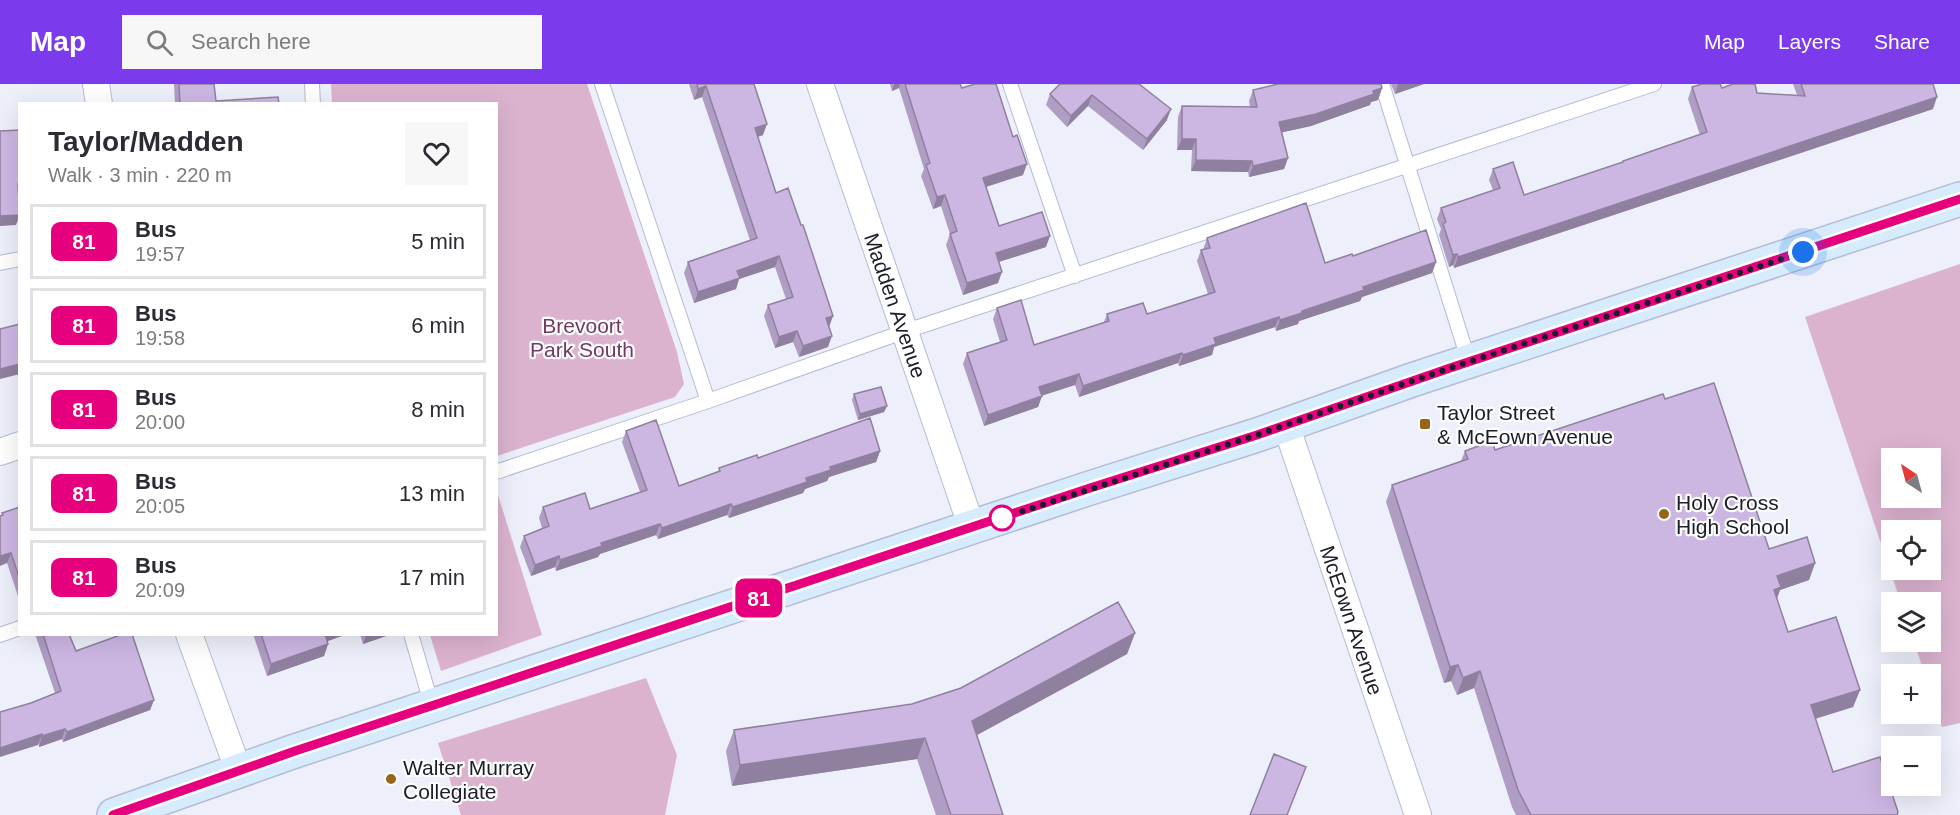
<!DOCTYPE html>
<meta charset="utf-8">
<style>
body{margin:0;font-family:Helvetica,sans-serif;background:#f7f7f7;color:#2b2b33;height:100vh;display:flex;flex-direction:column;font-size:22px;white-space:nowrap}
*{box-sizing:border-box;margin:0}
p{font-size:20px;color:#7c7c81}
.icon{flex:none;width:33px;height:33px;fill:none;stroke:currentColor;stroke-width:2;stroke-linecap:round;stroke-linejoin:round}
.map{position:relative;flex:1;overflow:hidden}
.side{position:absolute;left:18px;top:18px;width:480px;height:534px;display:flex;flex-direction:column;background:#fff;border-radius:0px;box-shadow:0 6px 24px #0002}
.side>*{flex:none}
.badge{padding:0 12px;border-radius:9px;font-size:21px;line-height:39px}
.needle{width:39px;rotate:324deg}
.controls{position:absolute;left:1881px;top:364px;display:grid;gap:12px}
.controls a{display:grid;place-items:center;width:60px;height:60px;border-radius:0px;background:#fff;box-shadow:0 6px 24px #0002;font-size:30px}
.you{position:absolute;width:30px;height:30px;margin:-15px;border:4px solid #fff;border-radius:50%;background:#1a73e8;box-shadow:0 0 0 9px #1a73e833}
.map>.badge{position:absolute;translate:-50% -50%;box-shadow:0 0 0 3px #fff}
.round{display:grid;place-items:center;flex:none;width:63px;height:63px;border-radius:0px;background:#f7f7f7}
.overview{display:flex;align-items:center;justify-content:space-between;height:102px;padding:0 30px}
h1{font-size:28px;font-weight:600;line-height:45px}
ul{padding:0;list-style:none}
li{display:flex;align-items:center;gap:18px;height:75px;margin:0 12px 9px;padding:0 18px;border:3px solid #e1e1e2;border-radius:0px}
li div{flex:1}
li b{display:block;font-size:22px}
li em{font-style:normal}
li .badge{min-width:66px;font-weight:700;text-align:center}
header{display:flex;align-items:center;gap:36px;box-sizing:border-box;height:84px;padding:0 30px;background:#7c3aed;color:#fff}
header strong{font-size:28px}
nav{display:flex;gap:33px;margin-inline-start:auto;font-size:21px}
.search{width:420px;height:54px;background:#f7f7f7;display:flex;align-items:center;gap:15px;box-sizing:border-box;padding:0 21px;border-radius:0px;color:#7c7c81;font-size:22px}
.map>svg:first-child{display:block}
.green{fill:#dcb3cf;fill-rule:evenodd}
.lines{fill:none;stroke-linecap:round;stroke-linejoin:round}
.service-casing{stroke:#b5bbd5;stroke-width:16}
.minor-casing{stroke:#b5bbd5;stroke-width:28}
.secondary-casing{stroke:#b5bbd5;stroke-width:36}
.service{stroke:#fff;stroke-width:14}
.minor{stroke:#fff;stroke-width:26}
.secondary{stroke:#d6ecfd;stroke-width:33}
.wall{fill:#af9dc3}
.shaded-wall{fill:#8f809f}
.building{fill:#ccb7e3;stroke:#8f809f;stroke-width:1.5}
.line-casing{stroke:#fff;stroke-width:14}
.line{stroke:#e6007e;stroke-width:9}
.walk{stroke:#1b1d27;stroke-width:6;stroke-dasharray:0 10.8}
.poi-dot{fill:#976518;stroke:#fdfdfd;stroke-width:2}
.stop-dot{fill:#fff;stroke:#e6007e;stroke-width:3}
.labels{text-anchor:middle;dominant-baseline:central;stroke-width:4.5;stroke-linejoin:round;paint-order:stroke}
.street-label{font-size:21px;fill:#1b1d27;stroke:#fdfdfd}
.park-label{font-size:21px;fill:#713a63;stroke:#fdfdfd}
.poi-label{font-size:21px;fill:#1b1d27;stroke:#fdfdfd;text-anchor:start}
</style>
<header>
<strong>Map</strong>
<div class="search"><svg class="icon" aria-label="search" viewBox="0 0 24 24"><circle cx="10" cy="10" r="6"/><path d="M15 15l6 6"/></svg>Search here</div>
<nav><a>Map</a><a>Layers</a><a>Share</a></nav>
</header>
<div class="map">
<svg width="1960" height="731" viewBox="0 0 1960 731">
<rect width="100%" height="100%" fill="#edeffa"/>
<path class="green" d="M331,0H587L677,268L684,300L675,313L497,372L496,20L332,19Z
M1960,180V639L1942,643L1931,607L1930,591H1925L1914,558H1930V519H1901L1805,233ZM1892,375H1930V414H1892ZM1892,447H1930V486H1892Z
M497,408L542,551L441,587L430,551L496,550Z
M646,594L677,671L665,731H461L438,659Z"/>
<g class="lines">
<g class="service-casing">
<path id="service" d="M312,0L313,20
M602,0L708,317
M1010,0L1075,192
M1382,0L1469,278
M0,179L20,175
M496,388L708,317L903,248L1654,0
M411,550L432,622
M0,551L20,544"/>
</g>
<g class="minor-casing">
<g id="minor">
<path d="M96,0L99,20"/>
<path id="s1" d="M820,0L972,444"/>
<path id="s2" d="M1286,341L1418,731"/>
<path d="M0,368L20,361"/>
<path d="M189,550L239,688"/>
</g>
</g>
<g class="secondary-casing">
<path id="secondary" d="M114,731L295,667L1090,404L1257,351L1412,296L1960,115"/>
</g>
<use href="#service" class="service"/>
<use href="#minor" class="minor"/>
<use href="#secondary" class="secondary"/>
</g>
<path class="wall" d="M174,0H214L216,17L279,20H175Z
M689,0H754L763,51L757,53L776,109L801,141L833,232L829,242L828,263L799,273L793,258L775,264L764,232L768,221L786,215L775,183L739,195L736,205L694,219L684,189L688,178L750,156L702,13L694,16Z
M890,0H960L962,4L1023,91L986,103L999,142L1046,163L999,178L998,199L963,211L946,161L950,150L941,122L933,125L921,92L924,85L899,4L892,7Z
M1060,0L1167,36L1143,66L1088,22L1067,43L1046,21L1050,10Z
M1391,0H1424L1395,10Z
M1793,0H1933V25L1454,184L1453,181L1449,183L1439,151L1441,145L1437,135L1441,124L1493,106L1489,96L1493,85L1524,111L1622,79L1623,77L1700,51L1688,15L1692,3L1722,4L1757,9L1797,11Z
M1382,4L1378,16L1371,18L1370,21L1311,42L1282,48L1288,74L1284,85L1249,93L1248,88L1191,87L1192,66H1177L1178,33L1182,22L1250,23L1249,17L1253,6Z
M1207,154L1325,179L1353,172L1436,178L1432,189L1362,213L1360,217L1299,237L1298,240L1276,247L1275,243L1214,263L1212,271L1179,282L1178,279L1079,313L1075,301L1042,311L1038,323L984,342L963,280L967,269L1000,258L993,235L997,224L1034,261L1104,238L1107,230H1147L1208,210L1197,177L1201,166H1203Z
M854,310L887,322L884,328L858,336L852,316Z
M1665,315L1769,465L1815,479L1809,496L1780,506L1777,514L1788,548L1860,606L1853,623L1815,635L1833,688L1897,731H1516L1512,723L1474,604L1457,611L1451,597L1444,599L1386,418L1392,401L1461,377L1465,367L1495,366Z
M626,347L679,402L718,388L719,384L758,374L880,367L876,378L829,393L827,397L805,405L803,409L729,434L727,431L658,455L656,451L600,470L598,473L556,487L555,483L531,492L520,463L524,452L542,444L539,434L543,423L590,425L640,408L622,358Z
M20,423V518L7,479L1,432L2,429Z
M1135,549L1127,570L977,651L1003,731H936L917,675L732,702L726,667L734,646L912,620Z
M35,550H69L76,567L154,616L150,626L63,658L62,655L39,663L31,619L55,609Z
M253,550H347L327,557L328,560L324,572L267,592Z
M360,550H392L363,560Z"/>
<path class="shaded-wall" d="M894,0H900L899,4L892,7Z
M1398,0H1424L1395,10Z
M706,2L702,13L694,16L698,5Z
M1382,4L1378,16L1371,18L1370,21L1311,42L1275,50L1279,38Z
M1092,11L1088,22L1067,43L1071,32Z
M1937,13L1933,25L1454,184L1458,173Z
M1171,25L1167,36L1143,66L1147,55Z
M767,40L763,51L751,55L755,44Z
M1182,55H1196L1192,66H1177Z
M1288,74L1284,85L1249,93L1253,82Z
M1196,76L1252,77L1248,88L1191,87Z
M1027,80L1023,91L979,105L983,94Z
M945,111L941,122L933,125L937,113Z
M20,131L16,141L0,142V132Z
M1050,152L1046,163L992,180L996,169Z
M1457,170L1453,181L1449,183L1453,171Z
M779,172L775,183L739,195L736,205L694,219L698,208L737,187Z
M1436,178L1432,189L1362,213L1360,217L1299,237L1298,240L1276,247L1280,236L1302,227L1363,203Z
M1002,188L998,199L963,211L967,199Z
M833,232L829,243L826,234Z
M1279,233L1275,243L1214,263L1212,271L1179,282L1183,271L1214,254Z
M797,247L793,258L775,264L779,253Z
M832,252L828,263L799,273L803,262Z
M1182,269L1178,279L1079,313L1083,302Z
M20,280V290L0,295V285Z
M1079,290L1075,301L1035,314L1039,303Z
M1042,312L1038,323L984,342L988,331Z
M887,322L884,328L858,336L860,330Z
M880,367L876,378L829,393L827,397L805,405L803,409L729,434L733,423L830,383Z
M731,420L727,431L658,455L662,444Z
M660,440L656,451L600,470L598,473L556,487L560,476L601,459Z
M11,469L7,479L0,482V472Z
M559,472L555,483L531,492L535,481Z
M1815,479L1809,496L1780,506L1775,520L1773,508L1777,492Z
M1135,549L1127,570L964,658L972,637Z
M323,550H347L320,560Z
M367,550H392L363,560Z
M328,560L324,572L267,592L271,580Z
M1458,581L1451,597L1444,599L1450,583Z
M1480,587L1474,604L1457,611L1463,594Z
M1860,606L1853,623L1804,638L1811,621Z
M154,616L150,626L63,658L67,648Z
M65,645L62,655L39,663L42,652Z
M42,650L38,661L0,673V664Z
M925,654L917,675L732,702L740,681Z"/>
<path class="building" d="M179,0H214L216,17L278,13L279,20H180Z
M697,0H754L767,40L755,44L776,109L788,104L801,141H803L833,232L826,234L832,252L803,262L797,247L779,253L768,221L793,213L779,172L737,187L740,194L698,208L688,178L757,154L706,2L698,5Z
M905,0H960L962,4L975,0H996L1013,53L1017,51L1027,80L983,94L999,142L1042,128L1050,152L996,169L1002,188L967,199L950,150L957,147L945,111L937,113L926,81L930,79Z
M1060,0H1139L1171,25L1147,55L1092,11L1071,32L1050,10Z
M1278,0H1381L1382,4L1373,7L1374,10L1316,30L1279,38L1288,74L1253,82L1252,77L1196,76V55H1182V22L1257,23L1253,6Z
M1702,0H1720L1722,4L1733,0H1755L1757,9L1805,12L1801,0H1933L1937,13L1458,173L1457,170L1453,171L1443,140L1446,138L1441,124L1500,104L1493,85L1513,78L1524,111L1623,78V77L1707,48L1692,3Z
M20,46V99L18,100L20,131L0,132V47Z
M1306,119L1325,179L1352,170L1353,172L1426,146L1436,178L1363,203L1364,206L1302,227V229L1280,236L1279,233L1214,254L1216,260L1183,271L1182,269L1083,302L1079,290L1039,303L1042,312L988,331L967,269L1007,256L997,224L1021,216L1034,261L1109,237L1107,230L1143,219L1147,230L1215,208L1201,166L1210,164L1207,154Z
M20,240V280L0,285V245Z
M1714,299L1769,465L1807,453L1815,479L1777,492L1781,503L1774,506L1788,548L1836,533L1860,606L1811,621L1833,688L1880,673L1898,728L1897,731H1531L1518,706L1480,587L1463,594L1458,581L1450,583L1392,401L1468,375L1465,367L1492,357L1495,366L1663,310L1665,315Z
M881,303L887,322L860,330L854,310Z
M870,334L880,367L830,383L831,386L806,394L807,398L733,423L731,420L662,444L660,440L601,459L602,462L560,476L559,472L535,481L524,452L549,442L543,423L585,409L590,425L647,406L626,347L656,336L679,402L720,387L719,384L757,371L758,374Z
M20,423V496L11,469L0,472V432L3,431L2,429Z
M1118,518L1135,549L972,637L1003,731H951L925,654L740,681L734,646L912,620L961,604Z
M43,550H69L76,567L123,550H132L154,616L67,648L65,645L42,652V650L0,664V628L31,619L61,607Z
M261,550H325L328,560L271,580Z
M1274,670L1306,683L1287,731H1250Z"/>
<g class="lines">
<g class="line-casing">
<path id="line" d="M113,731L295,667L1090,404L1257,351L1450,284L1960,115"/>
</g>
<use href="#line" class="line"/>
<path class="walk" d="M1002,434L1257,351L1450,284L1803,168"/>
</g>
<g class="poi-dot">
<rect x="1419" y="334" width="12" height="12" rx="3"/>
<circle cx="1664" cy="430" r="6"/>
<circle cx="391" cy="695" r="6"/>
</g>
<circle class="stop-dot" cx="1002" cy="434" r="12"/>
<g class="labels">
<g class="street-label">
<text stroke="none"><textPath href="#s1" startOffset="234">Madden Avenue</textPath></text>
<text stroke="none"><textPath href="#s2" startOffset="206">McEown Avenue</textPath></text>
</g>
<g class="park-label">
<text x="582" y="241">Brevoort<tspan x="582" dy="24">Park South</tspan></text>
</g>
<g class="poi-label">
<text x="1437" y="328">Taylor Street<tspan x="1437" dy="24">&amp; McEown Avenue</tspan></text>
<text x="1676" y="418">Holy Cross<tspan x="1676" dy="24">High School</tspan></text>
<text x="403" y="683">Walter Murray<tspan x="403" dy="24">Collegiate</tspan></text>
</g>
</g>
</svg>
<div class="controls">
<a><svg class="needle" viewBox="-14 -14 28 28"><path d="M0-13l5 13h-10z" fill="#e53935"/><path d="M0 13l5-13h-10z" fill="#7c7c81"/></svg></a>
<a><svg class="icon" aria-label="locate" viewBox="0 0 24 24"><circle cx="12" cy="12" r="6"/><path d="M12 2v4M12 18v4M2 12h4M18 12h4"/></svg></a>
<a><svg class="icon" aria-label="layers" viewBox="0 0 24 24"><path d="M12 4l9 5-9 5-9-5zM3 14l9 5 9-5"/></svg></a>
<a>+</a>
<a>−</a>
</div>
<div class="you" style="left:1803px;top:168px"></div>
<b class="badge" style="left:759px;top:514px;background:#e6007e;color:#fff">81</b>
<section class="side">
<div class="overview"><div><h1>Taylor/Madden</h1><p>Walk · 3 min · 220 m</p></div><a class="round"><svg class="icon" aria-label="heart" viewBox="0 0 24 24"><path d="M12 20l-8-8c-3-5 5-10 8-4 3-6 11-1 8 4z"/></svg></a></div>
<ul>
<li><span class="badge" style="background:#e6007e;color:#fff">81</span><div><b>Bus</b><p>19:57</p></div><em>5 min</em></li>
<li><span class="badge" style="background:#e6007e;color:#fff">81</span><div><b>Bus</b><p>19:58</p></div><em>6 min</em></li>
<li><span class="badge" style="background:#e6007e;color:#fff">81</span><div><b>Bus</b><p>20:00</p></div><em>8 min</em></li>
<li><span class="badge" style="background:#e6007e;color:#fff">81</span><div><b>Bus</b><p>20:05</p></div><em>13 min</em></li>
<li><span class="badge" style="background:#e6007e;color:#fff">81</span><div><b>Bus</b><p>20:09</p></div><em>17 min</em></li>
</ul>
</section>
</div>
